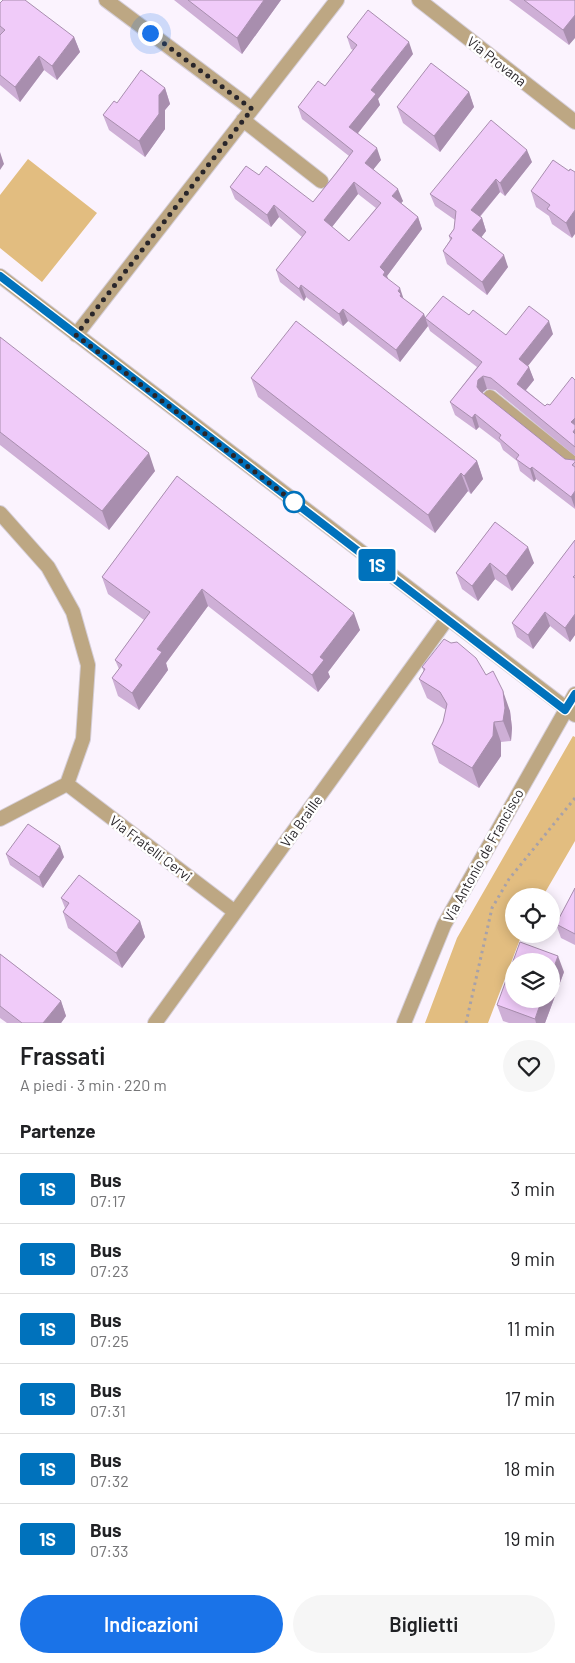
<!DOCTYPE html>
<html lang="it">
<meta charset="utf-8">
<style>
body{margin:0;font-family:Barlow,sans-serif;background:#f6f6f6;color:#202124;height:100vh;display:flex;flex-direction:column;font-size:19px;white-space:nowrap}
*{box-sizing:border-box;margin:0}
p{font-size:16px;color:#757577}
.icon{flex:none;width:28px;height:28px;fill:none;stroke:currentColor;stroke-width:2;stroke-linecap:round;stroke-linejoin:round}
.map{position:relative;height:1023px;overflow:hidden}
.sheet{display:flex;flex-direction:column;background:#fff;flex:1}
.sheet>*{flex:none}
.badge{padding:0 10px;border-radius:4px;font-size:18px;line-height:32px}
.fabs{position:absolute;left:505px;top:888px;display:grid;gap:10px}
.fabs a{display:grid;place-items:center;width:55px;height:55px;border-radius:50%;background:#fff;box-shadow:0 2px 12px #0003;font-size:25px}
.you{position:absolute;width:25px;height:25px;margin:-12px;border:4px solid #fff;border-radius:50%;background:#1a73e8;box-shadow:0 0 0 8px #1a73e833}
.map>.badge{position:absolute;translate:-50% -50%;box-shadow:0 0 0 2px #fff}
h2{padding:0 20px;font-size:19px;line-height:45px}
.round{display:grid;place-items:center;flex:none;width:52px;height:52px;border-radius:26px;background:#f6f6f6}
.headline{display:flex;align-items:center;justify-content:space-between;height:85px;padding:0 20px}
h1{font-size:24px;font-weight:600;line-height:38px}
.action{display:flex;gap:10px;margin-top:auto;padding:10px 20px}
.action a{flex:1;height:58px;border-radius:30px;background:#1a73e8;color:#fff;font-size:20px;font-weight:600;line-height:58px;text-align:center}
.action a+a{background:#f6f6f6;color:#202124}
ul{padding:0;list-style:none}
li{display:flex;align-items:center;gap:15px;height:70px;padding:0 20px;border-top:1px solid #e0e0e0}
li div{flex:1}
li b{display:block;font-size:19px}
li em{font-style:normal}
li .badge{min-width:55px;font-weight:700;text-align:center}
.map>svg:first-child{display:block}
.green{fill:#e2bd80}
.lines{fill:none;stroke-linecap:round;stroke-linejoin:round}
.minor-casing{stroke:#d5ced8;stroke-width:16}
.path{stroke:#a7a1a9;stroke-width:3;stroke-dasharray:2.5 4;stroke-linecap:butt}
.minor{stroke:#bda783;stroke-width:14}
.wall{fill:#ceafd6;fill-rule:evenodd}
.shaded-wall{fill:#a88eae}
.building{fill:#f0cbf9;stroke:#a88eae;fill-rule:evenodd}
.line-casing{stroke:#fff;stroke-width:11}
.line{stroke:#0072bc;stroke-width:8}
.walk{stroke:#29262a;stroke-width:5;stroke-dasharray:0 9}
.stop-dot{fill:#fff;stroke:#0072bc;stroke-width:2.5}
.labels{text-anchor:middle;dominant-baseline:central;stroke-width:5;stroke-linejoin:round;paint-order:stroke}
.street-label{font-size:14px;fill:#29262a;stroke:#fff}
</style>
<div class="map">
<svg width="575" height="1023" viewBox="0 0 575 1023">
<rect width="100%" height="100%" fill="#fbf3fe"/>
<path class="green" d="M28,159L97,213L42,282L0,248V195Z
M573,736L575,737V841L543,896H514V934H522L488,1023H425L457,938Z"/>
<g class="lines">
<g class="minor-casing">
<path id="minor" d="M106,0L252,109
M419,0L575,122
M243,120L321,181
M0,276L575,715
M76,335L337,0
M490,397L575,465
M0,513L48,567L73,612L88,665L83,739L67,784L0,819
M67,784L235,912
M155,1023L447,619
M404,1023L444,925L575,694"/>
</g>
<path class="path" d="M466,1023L492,908L509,879L575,798"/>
<use href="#minor" class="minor"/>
</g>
<path class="wall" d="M174,0H281L242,54Z
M509,0H575L569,45Z
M0,3L74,37L80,52L57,80L44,70L20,102L0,85Z
M347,37L413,54L378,99L380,105L358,133L381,160L373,169L403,201L401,203L418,217L422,229L387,276L388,279L404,300L424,314L425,318L469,315L506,335L553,334L528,366L534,380L526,390L545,406L550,405L575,380V456L495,390L487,389L483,392V394L565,459L574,460H575V509L536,479L534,482L520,471L517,461L503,450L500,443L479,427L476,430L455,415L450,402L477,367L430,331L428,326L400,362L348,321L343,326L306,297L304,301L280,282L276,270L302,237L279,217L271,227L235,199L230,187L259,175L313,202L349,156L302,119L298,107L325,86L353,50L351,49ZM358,194L376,208L349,241L332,227Z
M165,88L170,104L165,110V129L145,157L109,130L103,115L117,103Z
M469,92L474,107L440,152L403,123L397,107Z
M532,162L505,196L500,192L480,217L482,218L486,231L481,237L508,267L487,295L447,264L443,251L450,240L449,236L454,229L455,220L435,206L430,194Z
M569,171L572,238L552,224L549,216L536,207L531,191Z
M0,337L155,471L109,530L0,445Z
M251,378L477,461L483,479L471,494L468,491L435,533L258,397Z
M177,476L360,630L328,672L330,677L318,692L208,606L166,663L168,670L139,710L118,696L112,678L119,669L115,660L144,620L108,594L102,577Z
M495,522L534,563L512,591L495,579L478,601L462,589L456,573Z
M575,540V635L570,642L550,626L533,649L517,637L512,623Z
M422,667L486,675L510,711L512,728L511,741L501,742V756L479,788L439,763L432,744L443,722L446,710L427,698L419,679L424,672Z
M6,854L64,857L43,888L10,865Z
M575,888V945L561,938L556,924Z
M61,898L140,921L145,937L122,968L68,928L63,912L65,908Z
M0,954L61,1001L66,1016L61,1023H7L0,1018Z
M564,972L545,1023H509L503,1021L497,1005Z"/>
<path class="shaded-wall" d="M264,0H281L242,54L237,38Z
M575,15V38L569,45L563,30Z
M74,37L80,52L57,80L52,66Z
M409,42L413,54L378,99L380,105L354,138L349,127L371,90Z
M39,56L44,70L20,102L15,87Z
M165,88L170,104L165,110V129L145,157L139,141L159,95Z
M469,92L474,107L440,152L434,136Z
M377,148L381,160L369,175L365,163Z
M527,150L532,162L505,196L500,183Z
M0,152L4,164L0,170Z
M496,179L500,192L475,222L471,210Z
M354,182L358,194L328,232L324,220Z
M398,189L403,201L397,208L392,196Z
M274,205L279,217L271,227L267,215Z
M575,210V234L572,238L566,223Z
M418,217L422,229L387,276L390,284L387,287L380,267Z
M482,218L486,231L477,243L472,230Z
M504,255L508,267L487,295L482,282Z
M301,285L306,297L304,301L299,289Z
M400,288L404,300V308L398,291Z
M343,309L348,321L343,326L339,314Z
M424,314L428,326L400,362L396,350Z
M549,321L553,334L523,372L519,359Z
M529,367L534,380L521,396L517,384Z
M483,376L487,389L483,392L482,400L477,387L478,380Z
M475,414L479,427L476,430L472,418Z
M575,418V438L573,432L571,422Z
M149,453L155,471L109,530L102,511Z
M477,461L483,479L471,494L464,476Z
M532,467L536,479L534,482L530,469Z
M461,473L468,491L435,533L428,515Z
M575,491V508L571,497Z
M528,547L534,563L512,591L506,576Z
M490,563L495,579L478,601L472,586Z
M202,589L208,606L166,663L168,670L139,710L132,693L157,649Z
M545,612L550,626L533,649L528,635Z
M354,613L360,630L328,672L330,677L318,692L312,675L320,657Z
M575,614V635L570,642L565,628Z
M503,691L510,711L512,728L511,741L503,721Z
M494,722L501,742V756L479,788L472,768Z
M60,846L64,857L43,888L39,877Z
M140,921L145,937L122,968L116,953Z
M558,956L564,972L545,1023H536L535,1019L542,999H551V975Z
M61,1001L66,1016L61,1023H43Z"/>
<path class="building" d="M3,0H25L74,37L52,66L39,56L15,87L0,75V35L5,30L0,26V3Z
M188,0H264L237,38Z
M524,0H575V15L563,30Z
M368,10L409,42L371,90L376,94L349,127L377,148L365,163L398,189L392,196L418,217L380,267L385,272L383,275L400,288L398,291L401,294L400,296L424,314L396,350L343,309L339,314L301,285L299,289L276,270L306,232L274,205L267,215L230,187L246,166L259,175L266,166L313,202L337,172L353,151L298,107L318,81L325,86L357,45L347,37ZM354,182L381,203L349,241L324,220Z
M431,63L469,92L434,136L397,107Z
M141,70L165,88L159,95V114L139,141L103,115L114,101L117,103Z
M491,120L527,150L500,183L496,179L471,210L482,218L472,230L504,255L482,282L443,251L452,238L449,236L454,229L456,211L430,194Z
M553,160L569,171L570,169L575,172V210L566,223L547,209L550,205L531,191Z
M443,296L469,315L473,310L506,335L529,306L549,321L519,359L529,367L517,384L545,406L547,404L550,405L572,377L575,380V418L571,422L575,425V429L573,432L575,434V447L491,378L483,376L478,380L477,387L480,391L565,459L574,460H575V462L572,465L575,467V491L571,497L532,467L530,469L516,459L519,455L499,438L501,435L475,414L472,418L450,402L482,362L425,318Z
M296,321L477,461L464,476L461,473L428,515L251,378Z
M0,337L149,453L102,511L0,432Z
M177,476L354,613L320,657L324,660L312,675L202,589L157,649L162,652L132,693L112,678L122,665L115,660L150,612L102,577Z
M495,522L528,547L506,576L490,563L472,586L456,573Z
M575,540V575L573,577L575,578V614L565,628L545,612L528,635L512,623Z
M444,639L451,643L457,642L476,658L486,675L493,671L503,691L505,708L503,721L494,722L493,736L472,768L432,744L443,722L447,704L440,692L419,679L425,669L422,667Z
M28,824L60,846L39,877L6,854Z
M79,875L140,921L116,953L63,912L69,903L61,898Z
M575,888V934L556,924Z
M520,942L558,956L551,975V961H514V999H542L535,1019L497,1005Z
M0,954L61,1001L43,1023H22L0,1006Z"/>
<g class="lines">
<g class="line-casing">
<path id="line" d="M0,276L565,710L575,694"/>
</g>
<use href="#line" class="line"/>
<path class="walk" d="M150,33L252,109L76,335L294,502"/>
</g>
<circle class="stop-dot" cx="294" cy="502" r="10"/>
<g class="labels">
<g class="street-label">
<text transform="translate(497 61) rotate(38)">Via Provana</text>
<text transform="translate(301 821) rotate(-54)">Via Braille</text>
<text transform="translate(151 848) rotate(37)">Via Fratelli Cervi</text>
<text transform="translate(483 855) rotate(-61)">Via Antonio de Francisco</text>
</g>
</g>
</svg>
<div class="fabs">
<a><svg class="icon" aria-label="locate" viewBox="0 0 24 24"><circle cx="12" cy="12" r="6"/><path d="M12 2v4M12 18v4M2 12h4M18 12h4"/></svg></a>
<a><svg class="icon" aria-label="layers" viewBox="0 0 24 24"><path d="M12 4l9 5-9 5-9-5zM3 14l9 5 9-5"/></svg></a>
</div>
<div class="you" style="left:150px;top:33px"></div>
<b class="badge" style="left:377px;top:565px;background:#0072bc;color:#fff">1S</b>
</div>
<section class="sheet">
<div class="headline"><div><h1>Frassati</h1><p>A piedi · 3 min · 220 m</p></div><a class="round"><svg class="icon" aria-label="heart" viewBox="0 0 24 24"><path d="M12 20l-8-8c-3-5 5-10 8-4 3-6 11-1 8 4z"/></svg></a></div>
<h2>Partenze</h2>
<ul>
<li><span class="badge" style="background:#0072bc;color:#fff">1S</span><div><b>Bus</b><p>07:17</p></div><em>3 min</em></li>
<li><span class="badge" style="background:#0072bc;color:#fff">1S</span><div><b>Bus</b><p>07:23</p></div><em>9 min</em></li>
<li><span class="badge" style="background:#0072bc;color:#fff">1S</span><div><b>Bus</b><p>07:25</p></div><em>11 min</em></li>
<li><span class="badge" style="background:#0072bc;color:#fff">1S</span><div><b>Bus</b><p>07:31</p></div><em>17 min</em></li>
<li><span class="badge" style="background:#0072bc;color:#fff">1S</span><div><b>Bus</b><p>07:32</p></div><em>18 min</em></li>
<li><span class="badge" style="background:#0072bc;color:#fff">1S</span><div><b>Bus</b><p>07:33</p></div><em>19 min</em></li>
</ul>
<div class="action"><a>Indicazioni</a><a>Biglietti</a></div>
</section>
